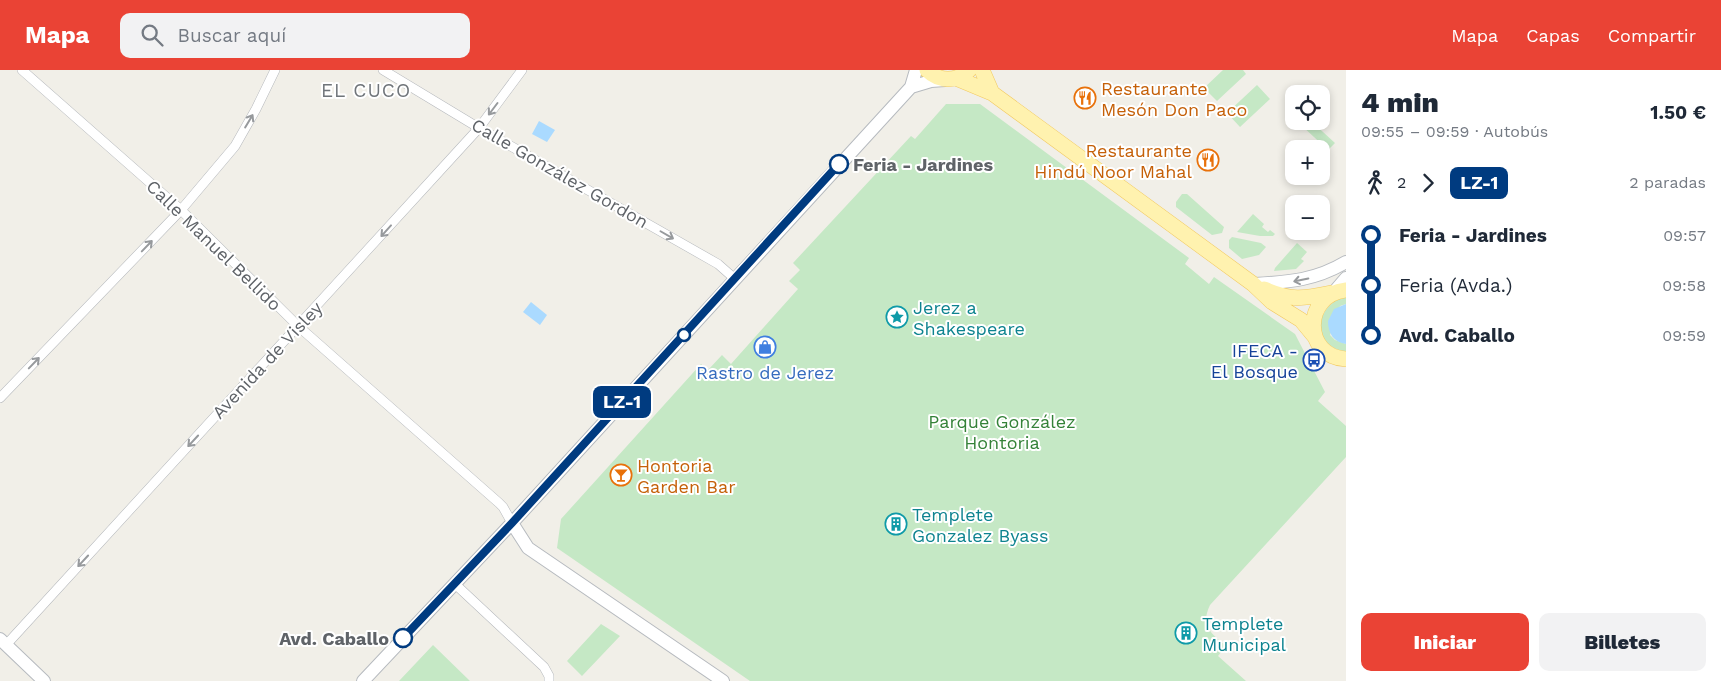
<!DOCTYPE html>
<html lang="es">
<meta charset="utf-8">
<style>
body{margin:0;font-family:"Work Sans",sans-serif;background:#f2f2f3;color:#1f2937;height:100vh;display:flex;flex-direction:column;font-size:19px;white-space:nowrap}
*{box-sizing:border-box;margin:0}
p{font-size:16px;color:#747a83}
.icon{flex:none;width:28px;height:28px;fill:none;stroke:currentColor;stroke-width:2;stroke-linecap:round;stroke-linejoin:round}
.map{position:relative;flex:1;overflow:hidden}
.details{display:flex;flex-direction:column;background:#fff;width:375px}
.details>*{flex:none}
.badge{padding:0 10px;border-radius:8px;font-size:18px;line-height:32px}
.tools{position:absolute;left:1285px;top:15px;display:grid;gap:10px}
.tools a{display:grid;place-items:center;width:45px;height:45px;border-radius:10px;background:#fff;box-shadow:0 2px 8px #0003;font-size:25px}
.map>.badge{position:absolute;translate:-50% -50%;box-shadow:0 0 0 2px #fff}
.legs{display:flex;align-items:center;gap:8px;height:55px;padding:0 15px;font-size:16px}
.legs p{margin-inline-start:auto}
.summary{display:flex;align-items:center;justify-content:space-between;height:85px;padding:0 15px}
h1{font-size:28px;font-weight:800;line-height:38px}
.action{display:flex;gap:10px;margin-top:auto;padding:10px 15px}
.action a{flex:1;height:58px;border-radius:10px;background:#ea4335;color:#fff;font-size:20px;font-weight:800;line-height:58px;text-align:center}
.action a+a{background:#f2f2f3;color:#1f2937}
ul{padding:0 15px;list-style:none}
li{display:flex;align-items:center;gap:18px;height:50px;font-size:19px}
li i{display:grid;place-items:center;width:8px;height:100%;margin:0 6px;background:currentColor}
li i::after{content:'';width:12px;height:12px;margin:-6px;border:4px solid;border-radius:50%;background:#fff}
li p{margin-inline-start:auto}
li:first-child i{background:linear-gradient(#0000 50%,currentColor 0)}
li:last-child i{background:linear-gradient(currentColor 50%,#0000 0)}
header{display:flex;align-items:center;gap:30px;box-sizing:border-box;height:70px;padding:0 25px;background:#ea4335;color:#fff}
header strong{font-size:24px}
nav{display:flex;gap:28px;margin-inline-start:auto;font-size:18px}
.search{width:350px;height:45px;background:#f2f2f3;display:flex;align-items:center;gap:12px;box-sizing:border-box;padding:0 18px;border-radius:10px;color:#747a83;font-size:19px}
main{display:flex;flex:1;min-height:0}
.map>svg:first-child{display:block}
.green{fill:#c5e8c5}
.water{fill:#aadaff}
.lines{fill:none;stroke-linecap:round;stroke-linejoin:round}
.street-casing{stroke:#b5b8bc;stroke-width:10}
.secondary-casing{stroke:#b6babf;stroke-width:14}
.primary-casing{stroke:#f2c960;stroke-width:16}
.street{stroke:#fff;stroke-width:9}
.secondary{stroke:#fff;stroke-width:12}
.primary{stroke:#fff2af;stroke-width:15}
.oneway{stroke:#979a9d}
.line-1-casing{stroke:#fff;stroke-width:11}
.line-1{stroke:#003b80;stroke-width:8}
.stop-1-dot{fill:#fff;stroke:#003b80;stroke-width:2.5}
.labels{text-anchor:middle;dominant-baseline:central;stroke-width:4;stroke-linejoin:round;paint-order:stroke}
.food-label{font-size:18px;fill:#c56008;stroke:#fff;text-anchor:start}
.stop-label{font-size:18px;font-weight:bold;fill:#5f6368;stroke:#fff;text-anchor:start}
.street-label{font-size:18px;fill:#5f6368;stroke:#fff}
.culture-label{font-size:18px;fill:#0d838f;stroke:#fff;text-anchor:start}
.transit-label{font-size:18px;fill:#164399;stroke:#fff;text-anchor:end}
.shop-label{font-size:18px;fill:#366cbe;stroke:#fff}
.park-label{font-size:18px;fill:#348238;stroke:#fff}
.neighbourhood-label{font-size:19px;letter-spacing:1px;fill:#70757a;stroke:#fff}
</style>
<header>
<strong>Mapa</strong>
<div class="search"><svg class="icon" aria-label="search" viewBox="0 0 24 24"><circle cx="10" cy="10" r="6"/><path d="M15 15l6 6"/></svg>Buscar aquí</div>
<nav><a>Mapa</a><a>Capas</a><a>Compartir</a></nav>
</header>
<main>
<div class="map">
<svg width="1346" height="611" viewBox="0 0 1346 611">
<rect width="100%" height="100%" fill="#f1efe8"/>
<path class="green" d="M1223,0H1243L1246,4L1217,31L1204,18Z
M1257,15L1270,29L1240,57L1227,43Z
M946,34H980L1189,188L1185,194L1209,214L1214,207L1295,264L1325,322L1318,331L1346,356V387L1210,535C1200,556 1211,563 1226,576L1218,586L1246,611H750L557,478L561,449L701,294L708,300L722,285L731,294L798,219L789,211L800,200L793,193L911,66L915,69Z
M1305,51H1311L1335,73L1328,80L1301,55Z
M1182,124H1187L1224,157L1222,163L1212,165L1176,137V132Z
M1253,144L1264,154L1262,157L1268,162L1270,160L1275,164L1273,166H1260L1237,162Z
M1232,167L1261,173L1266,177L1259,185L1242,189L1229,178V170Z
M1297,173L1307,182L1301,189L1304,191L1296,199L1274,201L1275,198Z
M1340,228H1346V234L1340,236L1330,265L1335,270L1346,274V282C1314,276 1312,243 1340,228Z
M601,554L620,566L582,606L567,591Z
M433,575L470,611H399Z"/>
<path class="water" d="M539,51L555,60L547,72L532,64Z
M531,232L547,245L540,255L523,242Z
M1346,234V274C1334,272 1328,264 1328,251L1334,239Z"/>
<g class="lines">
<g class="street-casing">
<path id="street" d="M22,0L181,140L298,256L499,433L503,437L512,453
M383,0L479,58L718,194L735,209
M0,328L181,140L235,76L256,39L275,0
M455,514L544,597L549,606V611
M6,575L479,58L522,0"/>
</g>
<g class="secondary-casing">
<path id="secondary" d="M911,17L931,11L945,10
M1255,214C1290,212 1316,210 1346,192
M1334,222L1346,208
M512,453L528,478L723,611
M0,569L44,611
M363,611L512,453L911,17L916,0"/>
</g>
<g class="primary-casing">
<path id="primary" d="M927,0C939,12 957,12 969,0
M982,0L992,23
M956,8L992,23L1253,214L1272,232L1301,250L1315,267
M1264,219C1292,231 1302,229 1331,223
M1346,220C1302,225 1303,287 1346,289"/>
</g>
<use href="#street" class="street"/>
<use href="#secondary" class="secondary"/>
<use href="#primary" class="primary"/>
</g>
<defs><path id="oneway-shaft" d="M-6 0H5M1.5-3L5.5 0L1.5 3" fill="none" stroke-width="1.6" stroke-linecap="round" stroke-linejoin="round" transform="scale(1.25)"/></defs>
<g class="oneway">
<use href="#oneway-shaft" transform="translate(493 39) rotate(127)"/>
<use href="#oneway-shaft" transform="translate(249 51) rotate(-59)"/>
<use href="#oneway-shaft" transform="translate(386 161) rotate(132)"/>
<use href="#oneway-shaft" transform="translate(667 165) rotate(30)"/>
<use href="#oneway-shaft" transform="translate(147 176) rotate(-46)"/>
<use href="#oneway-shaft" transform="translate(1301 210) rotate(168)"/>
<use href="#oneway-shaft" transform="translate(34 293) rotate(-46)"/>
<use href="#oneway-shaft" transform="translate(193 371) rotate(133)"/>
<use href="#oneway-shaft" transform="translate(83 491) rotate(133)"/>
</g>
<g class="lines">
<g class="line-1-casing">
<path id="line-1" d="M403,568L512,453L839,94"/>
</g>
<use href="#line-1" class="line-1"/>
</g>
<defs>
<g id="restaurant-ring" transform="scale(1.125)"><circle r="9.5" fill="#fff" stroke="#e8710a" stroke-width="1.5"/><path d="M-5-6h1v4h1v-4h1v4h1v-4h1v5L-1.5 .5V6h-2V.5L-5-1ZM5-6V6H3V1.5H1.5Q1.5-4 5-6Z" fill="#e8710a"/></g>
<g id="sight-ring" transform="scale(1.125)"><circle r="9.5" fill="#fff" stroke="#0f9aa8" stroke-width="1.5"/><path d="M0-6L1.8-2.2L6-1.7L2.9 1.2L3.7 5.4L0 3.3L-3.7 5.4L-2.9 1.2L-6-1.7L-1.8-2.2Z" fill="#0f9aa8"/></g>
<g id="shop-ring" transform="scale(1.125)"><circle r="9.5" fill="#fff" stroke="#3f7fe0" stroke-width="1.5"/><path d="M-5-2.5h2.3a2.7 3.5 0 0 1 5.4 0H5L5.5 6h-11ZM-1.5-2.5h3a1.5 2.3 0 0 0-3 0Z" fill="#3f7fe0"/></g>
<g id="bus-ring" transform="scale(1.125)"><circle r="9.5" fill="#fff" stroke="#1a4fb4" stroke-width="1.5"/><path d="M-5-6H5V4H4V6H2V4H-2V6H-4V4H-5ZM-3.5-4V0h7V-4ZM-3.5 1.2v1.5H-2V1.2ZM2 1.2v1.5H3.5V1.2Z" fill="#1a4fb4"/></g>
<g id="bar-ring" transform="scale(1.125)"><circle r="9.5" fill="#fff" stroke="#e8710a" stroke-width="1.5"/><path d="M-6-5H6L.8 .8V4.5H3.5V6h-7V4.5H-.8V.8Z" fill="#e8710a"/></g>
<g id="building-ring" transform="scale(1.125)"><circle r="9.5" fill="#fff" stroke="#0f9aa8" stroke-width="1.5"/><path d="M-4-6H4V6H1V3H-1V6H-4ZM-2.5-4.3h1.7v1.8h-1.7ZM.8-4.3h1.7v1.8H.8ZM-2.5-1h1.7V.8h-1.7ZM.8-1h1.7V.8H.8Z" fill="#0f9aa8"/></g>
</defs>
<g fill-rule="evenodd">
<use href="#restaurant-ring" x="1085" y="28"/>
<use href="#restaurant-ring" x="1208" y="90"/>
<use href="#sight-ring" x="897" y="247"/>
<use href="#shop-ring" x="765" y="277"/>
<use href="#bus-ring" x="1314" y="290"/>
<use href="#bar-ring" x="621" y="405"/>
<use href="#building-ring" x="896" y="454"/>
<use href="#building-ring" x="1186" y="563"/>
</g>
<g class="stop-1-dot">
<circle cx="839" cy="94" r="9"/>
<circle cx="684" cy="265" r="6"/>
<circle cx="403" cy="568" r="9"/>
</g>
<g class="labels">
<g class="food-label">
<text x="1101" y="18">Restaurante<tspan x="1101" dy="21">Mesón Don Paco</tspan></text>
<text x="1192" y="80" text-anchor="end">Restaurante<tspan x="1192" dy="21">Hindú Noor Mahal</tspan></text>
<text x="637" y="395">Hontoria<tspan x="637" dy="21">Garden Bar</tspan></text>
</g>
<g class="stop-label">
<text x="853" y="94">Feria - Jardines</text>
<text x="389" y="568" text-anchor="end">Avd. Caballo</text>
</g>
<g class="street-label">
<text transform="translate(560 103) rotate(30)">Calle González Gordon</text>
<text transform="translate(214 175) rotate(44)">Calle Manuel Bellido</text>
<text transform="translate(267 290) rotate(-47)">Avenida de Visley</text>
</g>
<g class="culture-label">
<text x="913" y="237">Jerez a<tspan x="913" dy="21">Shakespeare</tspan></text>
<text x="912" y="444">Templete<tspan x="912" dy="21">Gonzalez Byass</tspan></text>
<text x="1202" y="553">Templete<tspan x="1202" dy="21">Municipal</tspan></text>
</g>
<g class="transit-label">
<text x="1298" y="280">IFECA -<tspan x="1298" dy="21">El Bosque</tspan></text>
</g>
<g class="shop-label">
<text x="765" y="302">Rastro de Jerez</text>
</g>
<g class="park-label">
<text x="1002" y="351">Parque González<tspan x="1002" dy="21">Hontoria</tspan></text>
</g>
<g class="neighbourhood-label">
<text x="366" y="20">EL CUCO</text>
</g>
</g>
</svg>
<div class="tools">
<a><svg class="icon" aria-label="locate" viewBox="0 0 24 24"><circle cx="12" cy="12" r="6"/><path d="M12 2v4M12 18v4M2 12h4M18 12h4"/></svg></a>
<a>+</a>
<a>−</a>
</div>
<b class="badge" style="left:622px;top:332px;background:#003b80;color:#fff">LZ-1</b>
</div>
<section class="details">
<div class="summary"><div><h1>4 min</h1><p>09:55 – 09:59 · Autobús</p></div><b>1.50 €</b></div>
<div class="legs"><svg class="icon" aria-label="walk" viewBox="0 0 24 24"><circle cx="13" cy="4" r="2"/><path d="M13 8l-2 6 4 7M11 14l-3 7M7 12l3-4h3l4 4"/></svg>2<svg class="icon" aria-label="forward" viewBox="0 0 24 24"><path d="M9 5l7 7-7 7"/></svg><b class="badge" style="background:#003b80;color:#fff">LZ-1</b><p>2 paradas</p></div>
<ul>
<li><i style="color:#003b80"></i><b>Feria - Jardines</b><p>09:57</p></li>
<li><i style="color:#003b80"></i><span>Feria (Avda.)</span><p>09:58</p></li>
<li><i style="color:#003b80"></i><b>Avd. Caballo</b><p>09:59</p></li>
</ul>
<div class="action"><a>Iniciar</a><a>Billetes</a></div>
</section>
</main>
